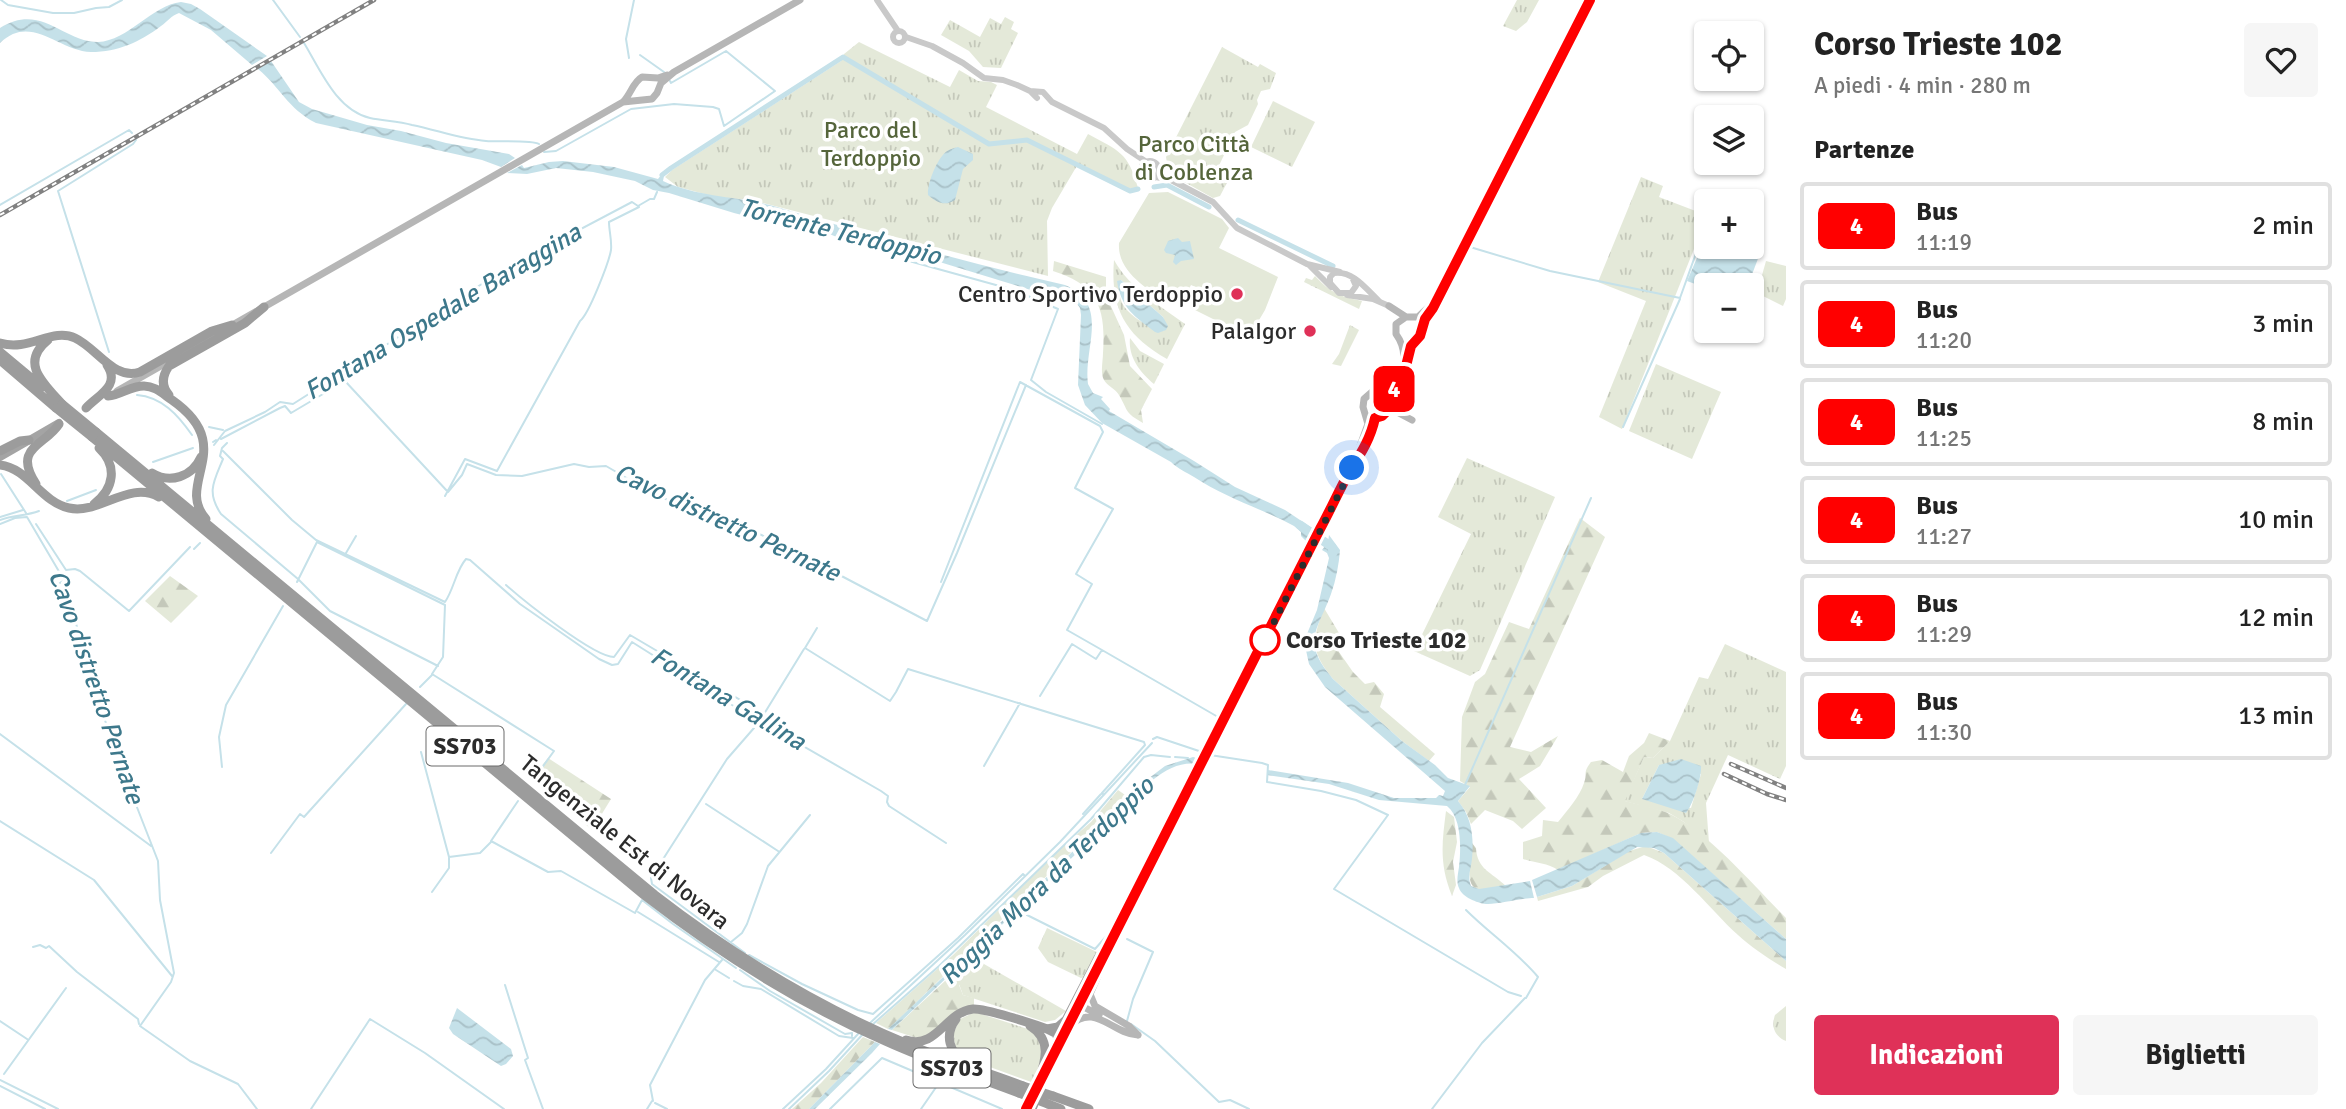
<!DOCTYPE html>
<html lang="it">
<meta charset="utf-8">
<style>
body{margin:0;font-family:Signika,sans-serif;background:#f6f6f6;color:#222;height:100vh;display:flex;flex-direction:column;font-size:26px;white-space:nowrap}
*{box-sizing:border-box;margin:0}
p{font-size:23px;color:#767676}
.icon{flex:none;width:38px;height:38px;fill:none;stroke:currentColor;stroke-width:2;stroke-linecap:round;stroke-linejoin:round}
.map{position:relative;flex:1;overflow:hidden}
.sheet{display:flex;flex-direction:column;background:#fff;width:560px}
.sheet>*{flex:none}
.badge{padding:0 14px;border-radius:10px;font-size:24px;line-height:46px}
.fabs{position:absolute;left:1694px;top:21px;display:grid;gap:14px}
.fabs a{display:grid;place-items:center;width:70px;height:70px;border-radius:7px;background:#fff;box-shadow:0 2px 5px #0004;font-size:35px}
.you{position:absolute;width:35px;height:35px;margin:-18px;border:5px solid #fff;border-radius:50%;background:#1a73e8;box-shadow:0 0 0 10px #1a73e833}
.map>.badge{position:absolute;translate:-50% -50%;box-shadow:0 0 0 4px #fff}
h2{padding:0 28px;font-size:26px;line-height:63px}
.round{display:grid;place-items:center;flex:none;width:74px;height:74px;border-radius:7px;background:#f6f6f6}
.overview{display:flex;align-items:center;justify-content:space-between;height:119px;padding:0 28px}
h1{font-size:33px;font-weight:700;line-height:52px}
.primary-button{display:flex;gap:14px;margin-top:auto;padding:14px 28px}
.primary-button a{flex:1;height:80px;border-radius:7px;background:#df3158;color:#fff;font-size:28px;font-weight:700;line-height:80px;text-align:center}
.primary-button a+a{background:#f6f6f6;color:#222}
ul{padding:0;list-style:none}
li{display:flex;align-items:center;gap:21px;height:88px;margin:0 14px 10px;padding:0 14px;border:4px solid #e0e0e0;border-radius:7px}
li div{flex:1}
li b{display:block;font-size:26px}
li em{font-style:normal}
li .badge{min-width:77px;font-weight:700;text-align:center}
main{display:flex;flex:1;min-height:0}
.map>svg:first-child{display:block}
.grass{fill:url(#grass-tufts);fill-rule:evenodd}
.forest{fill:url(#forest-firs)}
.garden{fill:#e4e9d9}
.water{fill:url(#water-waves)}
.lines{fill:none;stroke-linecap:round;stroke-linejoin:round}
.stream{stroke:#c5e1e9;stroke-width:2}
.canal{stroke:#c5e1e9;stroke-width:5}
.river{stroke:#c5e1e9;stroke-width:9}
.tertiary{stroke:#c9c9c9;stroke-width:6}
.secondary{stroke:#b6b6b6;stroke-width:7}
.primary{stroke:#a4a4a4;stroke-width:8}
.trunk{stroke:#9c9c9c;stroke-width:9}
.rail-casing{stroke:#818181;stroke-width:4.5}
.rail{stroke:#fff;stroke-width:2;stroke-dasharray:5;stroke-linecap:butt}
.trunk-bridge{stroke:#9c9c9c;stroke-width:9}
.line-casing{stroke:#fff;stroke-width:16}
.line{stroke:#f00;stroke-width:10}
.walk{stroke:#2c2c2c;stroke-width:7;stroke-dasharray:0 12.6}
.poi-dot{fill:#df3158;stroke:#fff;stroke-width:2.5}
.stop-dot{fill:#fff;stroke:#f00;stroke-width:3.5}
.labels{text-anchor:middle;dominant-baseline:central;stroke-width:7;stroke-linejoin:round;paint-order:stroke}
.shield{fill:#fff;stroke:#6b6b6b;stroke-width:2}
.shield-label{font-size:23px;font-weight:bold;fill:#2c2c2c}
.park-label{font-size:24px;fill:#55653b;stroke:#fff}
.poi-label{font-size:24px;fill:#2c2c2c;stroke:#fff;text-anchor:end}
.stop-label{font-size:24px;font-weight:bold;fill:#2c2c2c;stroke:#fff;text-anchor:start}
.street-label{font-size:24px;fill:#2c2c2c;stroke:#fff}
.water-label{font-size:26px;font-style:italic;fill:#3d788b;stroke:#fff}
</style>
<main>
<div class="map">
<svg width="1786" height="1109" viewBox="0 0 1786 1109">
<defs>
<pattern id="grass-tufts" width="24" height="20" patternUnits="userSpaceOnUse" patternTransform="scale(1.75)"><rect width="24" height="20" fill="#e4e9d9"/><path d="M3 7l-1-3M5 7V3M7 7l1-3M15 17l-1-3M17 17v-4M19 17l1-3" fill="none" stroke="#c4c8ba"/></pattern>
<pattern id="forest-firs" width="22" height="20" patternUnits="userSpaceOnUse" patternTransform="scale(1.75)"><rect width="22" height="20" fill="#e4e9d9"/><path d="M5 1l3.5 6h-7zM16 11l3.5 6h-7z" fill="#c4c8ba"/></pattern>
<pattern id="water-waves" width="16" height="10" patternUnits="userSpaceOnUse" patternTransform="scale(1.75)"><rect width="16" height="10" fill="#c5e1e9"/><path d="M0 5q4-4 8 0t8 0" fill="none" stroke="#a9c1c8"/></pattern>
</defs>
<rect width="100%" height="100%" fill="#fff"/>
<path class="grass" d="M1517,0H1539L1527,22L1516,31L1503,26Z
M1005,17L1014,22L1011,29L1018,33L1001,68L983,67L969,51L941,35L950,20L980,37L990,18L1001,24Z
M859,42L950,87L959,70L978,81L991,82L997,85L986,107L1077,154L1088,134C1119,151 1128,152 1138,188L1126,189L1078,164L1052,208L1047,221L1048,276L751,200L716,197L678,187L665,177L672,170L841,61L844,54Z
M1222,47L1258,67L1260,64L1276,73L1270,89L1261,91L1257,100L1258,104L1248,125L1235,132L1214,176L1228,173L1230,177L1220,196L1213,198L1172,175L1168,169L1166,157Z
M1273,101L1315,122L1292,167L1251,147Z
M1641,177L1663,186L1659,197L1706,215V219L1622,429L1599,417L1646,301L1598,282Z
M1114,260C1130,289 1159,305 1185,324L1167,359C1125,335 1110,308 1114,260ZM1121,280L1163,317L1167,328L1163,331C1148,326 1124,315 1120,297C1118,292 1120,285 1121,280Z
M1766,261L1786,266V299L1783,306L1757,293Z
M1315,276C1331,293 1339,296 1362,301L1359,309L1304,282L1306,278L1312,280Z
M1350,325L1359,330L1341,366L1332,364L1339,354Z
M1130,338L1140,351L1164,364L1154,384C1140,372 1128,357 1130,338Z
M1656,364L1721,392L1692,459L1629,431Z
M1467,458L1555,497L1480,670L1470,676L1414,651L1471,534L1438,517Z
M1725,644L1786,672V766L1780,779L1728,755L1706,803L1709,843L1684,822L1669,813L1624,801L1644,757L1653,758L1670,741L1699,677L1708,679ZM1659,765L1701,774L1691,808L1642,799Z
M1047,928L1099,953L1086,977L1081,978L1048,962L1038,948Z
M984,964L1066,1011L1055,1020L1045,1022L963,995L959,984Z
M1786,1006V1041C1774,1036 1771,1026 1775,1015Z
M975,1012L1028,1029L1037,1035L1043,1055L1034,1083L968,1059L956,1049L953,1034L960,1019Z"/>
<path class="forest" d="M1054,261L1106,277V289L1109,302L1124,335L1130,366L1152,389L1141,410L1143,423C1124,412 1129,412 1119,395C1116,389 1107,386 1104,380C1100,373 1103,361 1103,353C1106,308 1098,285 1053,271Z
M1580,518L1605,537L1510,747L1531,752L1558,736L1540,766L1519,779L1546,808L1522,829L1513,821L1485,810L1471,824L1466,812L1458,801L1470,787L1460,781L1462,717L1475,682L1485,674L1509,622L1529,629Z
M170,576L198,596L171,623L145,601Z
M1324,608L1342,638L1339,652L1353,672L1365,684L1374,682L1384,694L1380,707L1435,754L1429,761L1402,741L1333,679C1310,651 1312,640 1324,608Z
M1649,733L1670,741L1653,758L1644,757L1625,801C1640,805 1658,808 1672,815C1710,834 1755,887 1786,918V939L1673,839L1657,832L1641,833L1558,870C1548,863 1535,863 1523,859V842L1542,836L1543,820L1558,822C1567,811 1580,796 1584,783C1588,772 1582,774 1591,762L1602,760L1623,772L1629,756L1644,743Z
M548,758L611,799L592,830L532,778Z
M1118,790L1128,797L894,1024L888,1029L876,1023L953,955L1062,847L1091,822Z
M1446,811L1454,817L1457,842L1453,862L1456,885L1452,896C1439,864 1442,843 1446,811Z
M1472,843L1476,848C1477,869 1491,872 1506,886C1497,887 1485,890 1478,889C1463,886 1472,855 1472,843Z
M1646,846L1664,853L1786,961V969C1769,959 1752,948 1738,935C1709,909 1681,868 1644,855L1603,876L1588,887L1538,901L1537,897L1572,886L1629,851Z
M972,956L984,964L959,985L963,995L974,998V1005L958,1010L936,1030L920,1039L892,1030Z
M863,1037L875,1042L809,1109H792L821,1083Z"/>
<path class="garden" d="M1168,192L1222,219L1229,228L1219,248L1278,277L1265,310L1249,337L1193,309L1202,290L1191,285L1186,295L1170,305C1149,289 1117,273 1119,243L1149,193Z"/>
<path class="water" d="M181,2L191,4L200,9L267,56L252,65L211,30L179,13C171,16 168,21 161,26C140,42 118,52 91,52C58,51 31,13 0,43V28C41,2 63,42 98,42C128,41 152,5 181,2Z
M271,61L299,102L312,109L367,125L401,131L446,143L509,154L515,158L501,167L482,160L316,123C287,108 281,88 258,69Z
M958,147L973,154V160L963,169L955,200C945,207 936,202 928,195C927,184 937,158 947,151C950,149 954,148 958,147Z
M563,161L614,167L658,179L661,175L664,176L663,181C700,198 740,196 777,207C872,236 968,263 1065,285C1111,304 1083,348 1088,384L1093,393L1103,397L1101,399L1110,409L1109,411L1194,461L1235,487L1285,510L1312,528L1306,541L1301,536V532L1294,526C1260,508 1226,498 1194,477C1186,472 1178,469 1171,462L1102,423L1085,405L1078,385L1081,315L1080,308L1072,297L1034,291L920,256L839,238L815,228L790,222L762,220L734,213L669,193L653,190L635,181L593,172L556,168L527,174L507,173L522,165L524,168L549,162Z
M1706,237V247H1737L1759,256L1748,285H1706V288L1687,281Z
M1178,238L1182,242L1190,241L1194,259L1181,261L1176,265L1173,262L1175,255L1166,253L1164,250L1168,241Z
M1121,280L1163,317L1168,326L1166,330L1158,333L1155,332C1134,316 1121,308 1117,281Z
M1329,535L1340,550C1339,564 1336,580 1331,594C1317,632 1301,641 1333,679L1402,741L1435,765L1448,778L1470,786L1458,801C1472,817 1474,838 1472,859C1471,869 1467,876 1471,886L1479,889L1530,881L1534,898C1521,898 1496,905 1486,904C1477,903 1462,897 1459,888C1456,882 1458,874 1459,867C1461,849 1462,818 1447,806L1379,800L1329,784L1267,775L1268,770L1348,783L1394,798H1436L1439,795L1443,796L1445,791L1325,687L1309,664L1304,641L1317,610L1329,558L1327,553L1322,550L1328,542Z
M1193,757L1200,759L1198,764C1168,759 1142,789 1124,808L892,1030L888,1029L995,928L1140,785L1165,766Z
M1681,759L1701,766C1702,777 1693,805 1686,813L1642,799L1659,765Z
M1657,832L1673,838L1786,939V961L1664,853L1654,848L1637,847L1572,886L1537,897L1532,880L1641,833Z
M457,1008L511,1049L513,1056L506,1064L501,1066L453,1034L449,1028Z
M875,1042L880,1044L872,1053L815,1109H809Z"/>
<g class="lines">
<path class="stream" d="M1,0L8,5L53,13H74L96,8L109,7L122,0
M273,0L300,37
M304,43C320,69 336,110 370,118C384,121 398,121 412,125C437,130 460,139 486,141C497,142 532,140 539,144
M640,55L664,72
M629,58L626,39L634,0
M544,152L556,151L631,109L674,104L713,107L719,109L724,126L775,91L726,51L671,83L670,81
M0,205L129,130L132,133
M1470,247L1550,271L1680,298L1704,231
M909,261L1014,290L1058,309L1031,380L1046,392L1102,424
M109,352L58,191L133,144L136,140
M137,395C162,397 178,415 192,435
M209,427L223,430
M1623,427L1680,299
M221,439L280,408L285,406L291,413L345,381L448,492L462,475L467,464L496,475L522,476L574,464L589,467L606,466L649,491L693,512L736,528L757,533L775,541L927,621L957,553L1026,385
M213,442L216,440
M227,443L222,448L220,456L223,459C214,481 206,492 221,514L298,579L330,611L438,666
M214,445L225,431L265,412L280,402L293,404L507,268L632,202L638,206L650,199H654L657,192
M223,451L292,520L316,540L445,602C454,589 456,570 466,559L470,560L520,604L599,659L612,665L618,664L632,642L732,705L881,791L888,796L887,802L889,806L946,843
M153,462L193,448
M1,474L26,513
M445,496L465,459L497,471L580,321C589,314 609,262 611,250C612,240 609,231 609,222L639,207
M67,501L96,490
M0,517L23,510
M0,520C14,515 26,516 39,511
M0,524L15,518L27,517L64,580L56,586L74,616L92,683L122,769L158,861L160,900L174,973L171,982L140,1026L190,1061L238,1084L257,1109
M36,524L66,570L75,569L80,571L129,611L190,547
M194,549L200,543
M346,553L356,536
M297,582L317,542L445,605L443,657L432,674L554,751L533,780
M941,582L1020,382L1100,426L1103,432L1075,488L1113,509L1076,574L1092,584L1067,630L1102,650
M506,585C524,601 594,657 614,657L630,635L764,714L804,649
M817,628L805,648L890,701L896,692L908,669L1144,742L1145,745L1102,793L1103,794
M420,687L432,675
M1040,696L1072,644L1096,659L1102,650L1218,717L1200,751
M0,734L151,846
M1153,739L1157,737L1202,752
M421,752L449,857L480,853L491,842
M1210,755L1262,763L1268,765L1267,782L1321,791L1356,800L1388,815L1334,889L1508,992L1521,996
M1175,757L1188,758
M984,766L1020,703
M222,767L219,737L226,705L283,606
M1465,785L1591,498
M518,801L491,841L548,872L561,871L635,913L642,900L673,924L736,968
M706,804L778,851
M1083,814L1101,794
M0,821L94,880L172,976
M271,853L300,814L304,817L406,704
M432,892L449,868V858
M1466,910C1489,933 1517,952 1538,977L1526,998
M1019,911L1095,949L1110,932
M638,912L719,962
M731,942L742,933L747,924L768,866L810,815
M33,947L40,945L46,948L49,946L77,972L138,1019L139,1024
M745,953L652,884L651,878L727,759L754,728
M749,955L802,984L858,1010L873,1014L958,938L1023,874L1024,875
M716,970L729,978
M740,970L770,991L845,1034L852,1033V1036
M734,981L743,986L761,989L839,1036L853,1038
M505,985L528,1058L525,1060L543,1109
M0,1021L27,1039
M1127,1021L1133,999L1153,952L1127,939
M870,1023L965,935L1060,842L1152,743
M1131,1024L1155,1041L1219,1102L1230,1100L1249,1109
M872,1025L939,966L1091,819L1144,757L1151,755L1170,757
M4,1074L66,988
M0,1080L58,1109
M0,1086L45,1109
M653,1101L650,1085L705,980L722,960
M655,1103L667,1109
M311,1109L370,1019L425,1053L504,1109
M647,1109L652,1101
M783,1109L826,1069L858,1034
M789,1109L829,1071L863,1034
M830,1109L882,1058L1002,1109
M921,1109L939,1083
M1432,1109L1482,1043L1525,998"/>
<path class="canal" d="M662,175L671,168L843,57L989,144L1027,140L1130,191L1138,189
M1154,187L1167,185L1209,207
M1238,220L1333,266"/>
<path class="river" d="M1300,525L1332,547L1333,553"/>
<path class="tertiary" d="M877,0L898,31
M893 37a6 6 0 1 1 12 0a6 6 0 1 1-12 0Z
M906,37L932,46L963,63L984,78L1003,80L1017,85L1030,91L1037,98
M1030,91L1043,92L1052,102L1104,128L1127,149L1145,161
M1141 170a9 9 0 1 1 18 0a9 9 0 1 1-18 0Z
M1156,177L1171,180L1213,202L1237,228L1307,264L1340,272
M1309,265L1331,287
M1352,277L1356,286L1351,293H1339L1330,283V277L1334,273C1353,270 1367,290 1380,302
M1347,295L1373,299L1389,306"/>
<path class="secondary" d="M623,102C631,94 633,82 642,77L658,78L667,75
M1437,300L1589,0
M1389,306L1406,317
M1408,361C1410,344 1416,346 1420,334C1424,326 1423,321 1429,313
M117,391L623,102L652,99L657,93L661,83L674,72L800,0
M1387,398L1397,384
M1389,404L1395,411L1412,420
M1373,417H1380L1388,410V401L1385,395
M1363,450L1372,432L1375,418
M1106,952L1352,468L1368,424L1363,407L1364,399L1372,392L1389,388C1405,373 1409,352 1396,334V324L1406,317H1418L1438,298
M1097,966L1098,976L1090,994L1095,1006L1129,1026L1138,1035
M1078,1004L1099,1015
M1069,1026C1096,1002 1110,1033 1138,1035
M1045,1070L1071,1018
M1026,1109L1033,1093"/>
<path class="primary" d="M0,457L59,423"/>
<path class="trunk" d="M48,340C19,363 44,384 62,404
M0,343C29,352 52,327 75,338C97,348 114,381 140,372L212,331L232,325
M0,352L42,387
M0,360L56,408
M169,395C161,386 162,376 169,366L245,323L264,307
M108,396C121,395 130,386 144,386C155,386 163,394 172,400C239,447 174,483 206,519
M86,408C98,395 121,386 107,365
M96,432L655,895C734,956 820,1008 912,1046C949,1061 986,1072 1023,1086
M92,437L644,895C719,953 798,1003 885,1041C929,1061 974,1076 1019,1093
M0,451L20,441L29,440
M0,465C28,468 41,502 69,508C99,515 129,480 159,497
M152,473C170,484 192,477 201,457
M36,484C12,447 45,446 59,424
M94,504C114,489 118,466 99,448
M956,1019C944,1035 949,1053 966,1063
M1030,1026C1053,1040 1045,1062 1038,1084
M1047,1029L1058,1027L1066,1020L1098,958L1108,948
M906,1040C937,1050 945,1012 973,1009C984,1008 1034,1024 1047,1029L1055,1033L1060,1040
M1053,1096L1089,1109
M1048,1104L1061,1109
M1032,1109L1034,1104"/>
<g class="rail-casing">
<path id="rail" d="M0,215L374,0
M1731,764L1786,788
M1724,774L1767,794L1786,800"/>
</g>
<use href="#rail" class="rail"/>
<path class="trunk-bridge" d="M62,404L96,432
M56,408L92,437
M1023,1086L1053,1096
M1019,1093L1048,1104"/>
</g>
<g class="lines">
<g class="line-casing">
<path id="line" d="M1026,1109L1320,529C1331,509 1340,488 1351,469C1362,452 1371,437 1375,418L1382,416L1388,410L1387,398L1404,374L1411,346L1420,336L1425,319L1433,308L1590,0"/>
</g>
<use href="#line" class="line"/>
<path class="walk" d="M1265,640L1264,642L1352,468"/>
</g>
<g class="poi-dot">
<circle cx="1237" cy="294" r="7"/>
<circle cx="1310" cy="331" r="7"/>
</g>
<circle class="stop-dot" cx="1265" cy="640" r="14"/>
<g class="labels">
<g class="shield">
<rect x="426.5" y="726.5" width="77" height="39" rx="5"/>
<rect x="913.5" y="1048.5" width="77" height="39" rx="5"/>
</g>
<g class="shield-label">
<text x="465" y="746">SS703</text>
<text x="952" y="1068">SS703</text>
</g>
<g class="park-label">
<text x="871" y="130">Parco del<tspan x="871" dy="28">Terdoppio</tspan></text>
<text x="1194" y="144">Parco Città<tspan x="1194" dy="28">di Coblenza</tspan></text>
</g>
<g class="poi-label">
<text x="1223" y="294">Centro Sportivo Terdoppio</text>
<text x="1296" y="331">PalaIgor</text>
</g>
<g class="stop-label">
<text x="1286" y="640">Corso Trieste 102</text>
</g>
<g class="street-label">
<text transform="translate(625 842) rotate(39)">Tangenziale Est di Novara</text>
</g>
<g class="water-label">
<text transform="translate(840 232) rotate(14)">Torrente Terdoppio</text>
<text transform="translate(443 312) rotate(-31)">Fontana Ospedale Baraggina</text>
<text transform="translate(727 523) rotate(25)">Cavo distretto Pernate</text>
<text transform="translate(96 687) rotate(71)">Cavo distretto Pernate</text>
<text transform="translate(728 699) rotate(31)">Fontana Gallina</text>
<text transform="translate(1047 881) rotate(-44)">Roggia Mora da Terdoppio</text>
</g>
</g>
</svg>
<div class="fabs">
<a><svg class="icon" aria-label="locate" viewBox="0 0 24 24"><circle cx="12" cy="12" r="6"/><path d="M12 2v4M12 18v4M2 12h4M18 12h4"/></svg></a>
<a><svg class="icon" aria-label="layers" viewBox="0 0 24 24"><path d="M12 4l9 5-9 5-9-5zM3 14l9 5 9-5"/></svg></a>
<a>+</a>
<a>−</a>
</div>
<div class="you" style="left:1352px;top:468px"></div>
<b class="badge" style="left:1394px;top:389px;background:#f00;color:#fff">4</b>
</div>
<section class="sheet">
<div class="overview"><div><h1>Corso Trieste 102</h1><p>A piedi · 4 min · 280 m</p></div><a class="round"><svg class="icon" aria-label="heart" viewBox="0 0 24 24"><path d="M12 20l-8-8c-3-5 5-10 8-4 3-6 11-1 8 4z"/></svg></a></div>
<h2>Partenze</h2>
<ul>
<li><span class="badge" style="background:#f00;color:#fff">4</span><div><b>Bus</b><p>11:19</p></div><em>2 min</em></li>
<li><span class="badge" style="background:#f00;color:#fff">4</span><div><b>Bus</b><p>11:20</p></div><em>3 min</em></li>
<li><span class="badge" style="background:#f00;color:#fff">4</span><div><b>Bus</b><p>11:25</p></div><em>8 min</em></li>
<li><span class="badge" style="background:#f00;color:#fff">4</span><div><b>Bus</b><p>11:27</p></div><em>10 min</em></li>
<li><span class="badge" style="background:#f00;color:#fff">4</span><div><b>Bus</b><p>11:29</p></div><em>12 min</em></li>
<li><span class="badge" style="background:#f00;color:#fff">4</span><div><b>Bus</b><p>11:30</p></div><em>13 min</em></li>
</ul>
<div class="primary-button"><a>Indicazioni</a><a>Biglietti</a></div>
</section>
</main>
